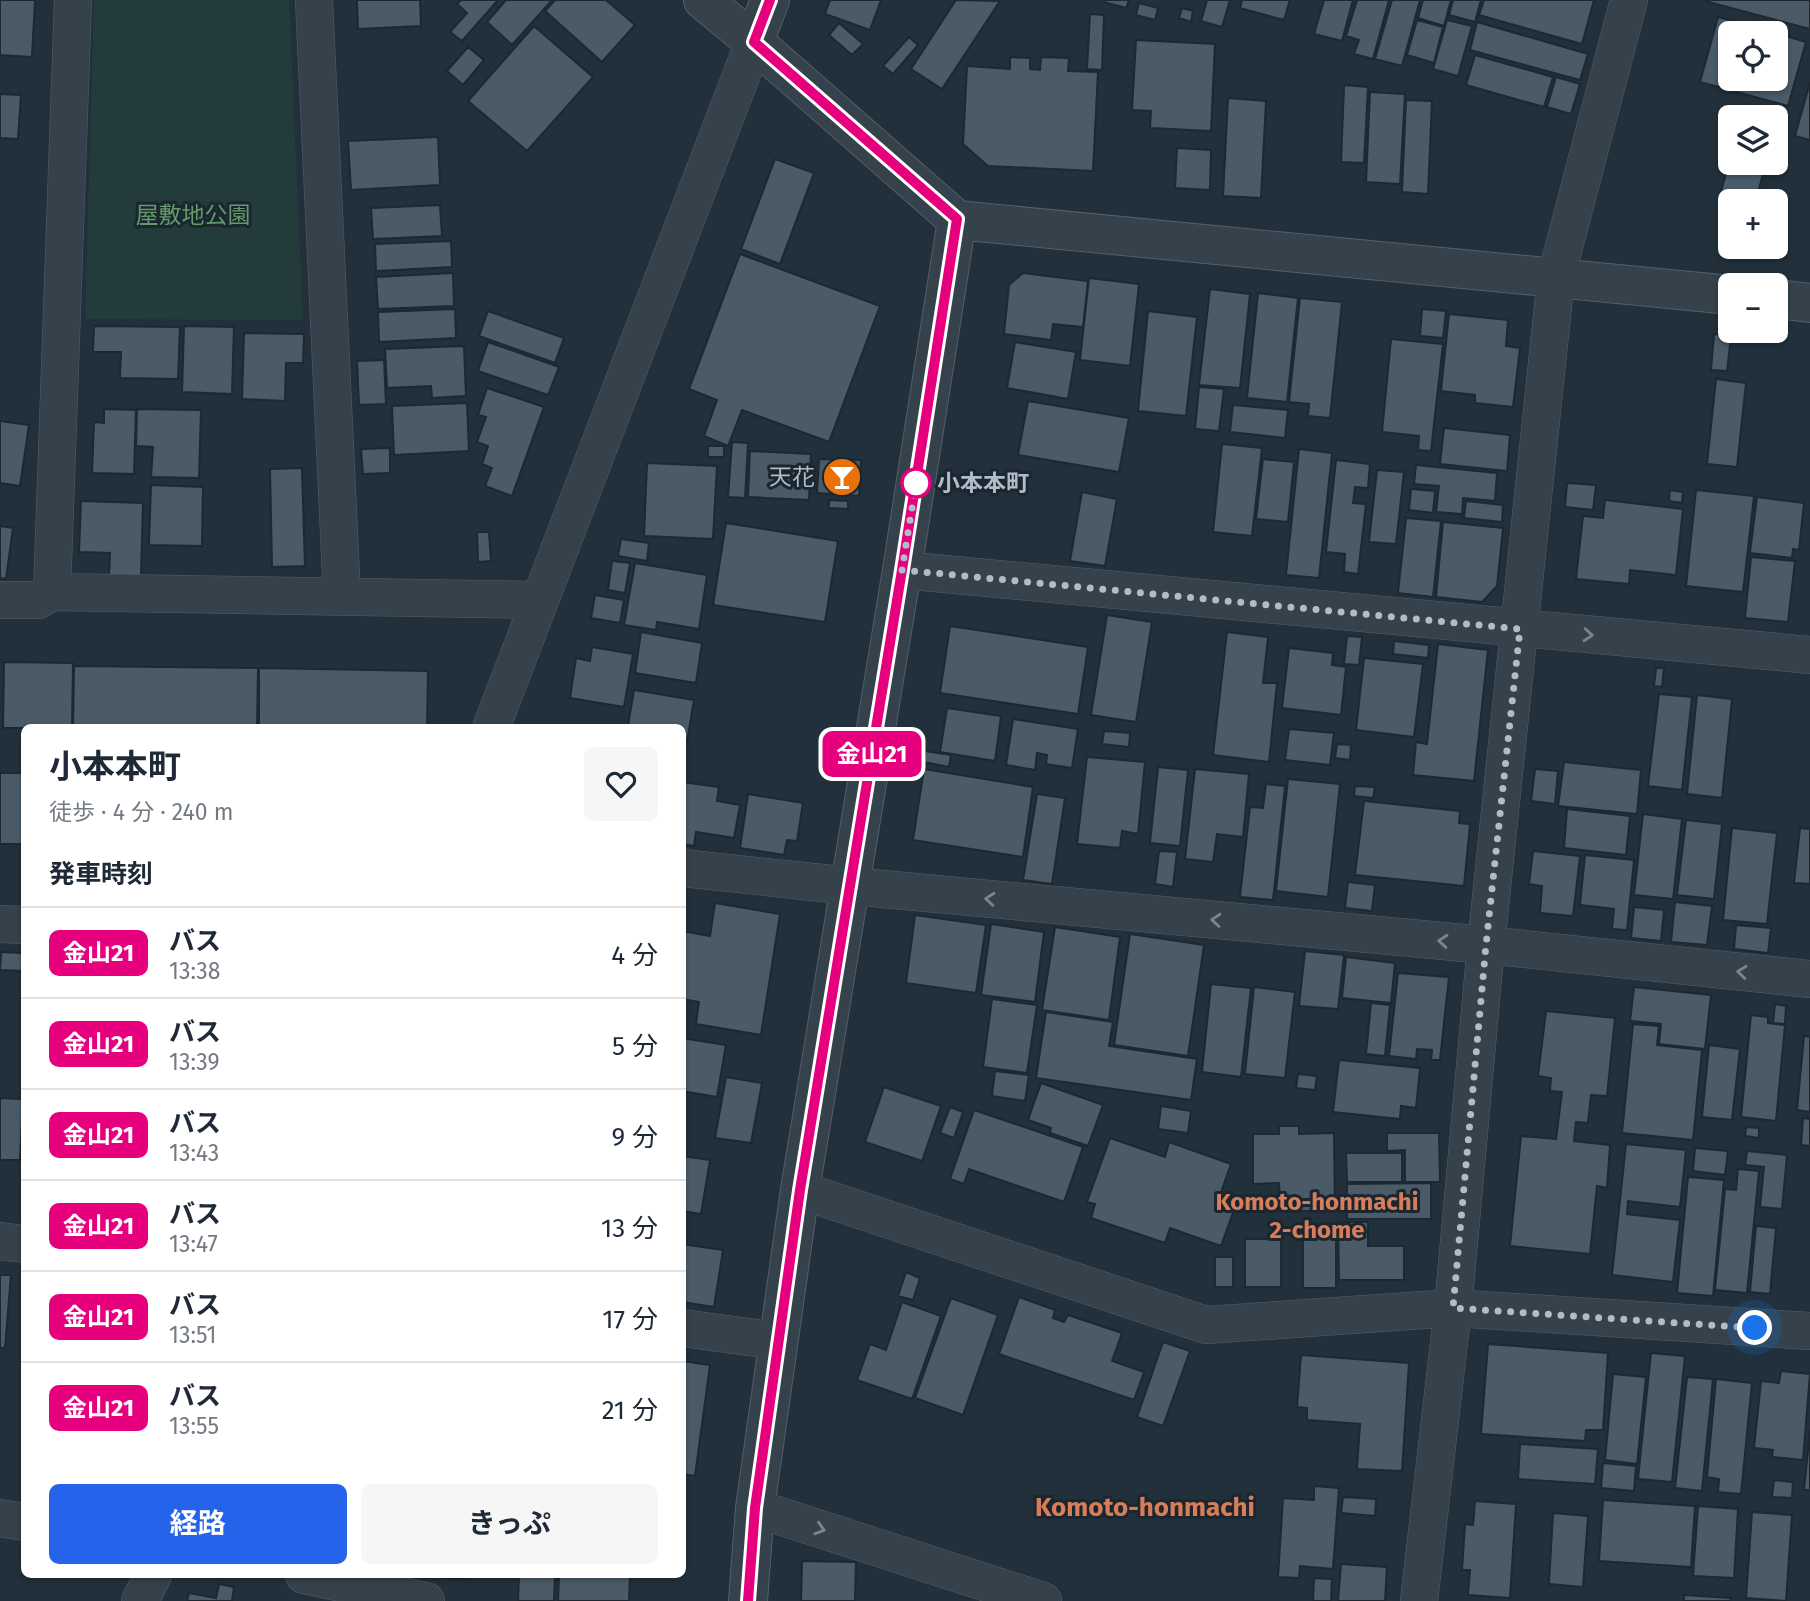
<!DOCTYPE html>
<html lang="ja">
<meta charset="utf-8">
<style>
body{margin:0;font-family:"Fira Sans","Noto Sans JP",sans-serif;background:#f6f6f7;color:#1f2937;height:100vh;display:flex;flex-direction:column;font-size:26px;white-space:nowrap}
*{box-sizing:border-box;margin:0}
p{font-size:23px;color:#747a83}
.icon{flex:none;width:38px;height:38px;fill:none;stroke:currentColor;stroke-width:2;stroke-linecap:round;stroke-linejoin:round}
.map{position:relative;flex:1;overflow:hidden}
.details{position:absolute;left:21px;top:724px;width:665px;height:854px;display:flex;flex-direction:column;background:#fff;border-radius:10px;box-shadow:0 2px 5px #0004}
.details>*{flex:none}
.badge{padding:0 14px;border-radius:10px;font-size:24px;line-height:46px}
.fabs{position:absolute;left:1718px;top:21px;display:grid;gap:14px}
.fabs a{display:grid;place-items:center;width:70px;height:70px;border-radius:10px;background:#fff;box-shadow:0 2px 5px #0004;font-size:35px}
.you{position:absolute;width:35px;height:35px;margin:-18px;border:5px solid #fff;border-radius:50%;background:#1a73e8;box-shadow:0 0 0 10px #1a73e833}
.map>.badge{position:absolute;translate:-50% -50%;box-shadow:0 0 0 4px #fff}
h2{padding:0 28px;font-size:26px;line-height:63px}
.round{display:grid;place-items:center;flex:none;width:74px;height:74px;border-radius:10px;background:#f6f6f7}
.headline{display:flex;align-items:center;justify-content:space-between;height:119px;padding:0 28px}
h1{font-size:33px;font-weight:700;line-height:52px}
.cta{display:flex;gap:14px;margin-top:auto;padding:14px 28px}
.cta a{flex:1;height:80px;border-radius:10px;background:#2563eb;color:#fff;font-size:28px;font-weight:700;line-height:80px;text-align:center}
.cta a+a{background:#f6f6f7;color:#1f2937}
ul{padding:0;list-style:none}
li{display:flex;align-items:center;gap:21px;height:91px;padding:0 28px;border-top:2px solid #e0e1e3}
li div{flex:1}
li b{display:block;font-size:26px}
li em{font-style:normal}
li .badge{min-width:77px;font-weight:700;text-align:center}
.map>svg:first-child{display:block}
.green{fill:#233c3b}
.building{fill:#4a5a67;stroke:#1c2832;stroke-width:2}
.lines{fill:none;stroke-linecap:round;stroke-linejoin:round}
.minor-casing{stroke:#535f69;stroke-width:38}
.tertiary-casing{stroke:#535f69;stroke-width:40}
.minor{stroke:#35424b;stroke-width:37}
.tertiary{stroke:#35424b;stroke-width:38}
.oneway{stroke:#79858f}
.line-casing{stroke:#fff;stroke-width:16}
.line{stroke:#e6007e;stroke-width:10}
.walk{stroke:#b0bcc7;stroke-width:7;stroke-dasharray:0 12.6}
.stop-dot{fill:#fff;stroke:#e6007e;stroke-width:3.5}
.labels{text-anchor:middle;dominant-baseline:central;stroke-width:6;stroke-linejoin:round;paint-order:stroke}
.park-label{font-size:23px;fill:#669969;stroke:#1a2630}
.poi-label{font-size:23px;fill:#b0bcc7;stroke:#1a2630;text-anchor:end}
.stop-label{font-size:23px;font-weight:bold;fill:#b0bcc7;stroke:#1a2630;text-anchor:start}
.neighbourhood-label{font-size:24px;font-weight:bold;fill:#d87d5a;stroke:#1a2630}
.quarter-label{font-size:26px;font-weight:bold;fill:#d87d5a;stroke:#1a2630}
</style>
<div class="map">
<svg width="1810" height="1601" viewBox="0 0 1810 1601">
<rect width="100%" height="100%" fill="#21303b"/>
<path class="green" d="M94,0H289L303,320L85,319Z"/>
<path class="building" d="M0,0H35L32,57L0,55Z
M357,0H420L421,26L358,29Z
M461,0H498L462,41L450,32L467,13L457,4Z
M506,0H552L512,45L487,22Z
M555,0H606L635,25L602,62L545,11Z
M830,0H881L870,30L825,14Z
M956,0L1000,1L942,89L911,69Z
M1104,0H1129L1126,8L1104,2Z
M1207,0H1230L1222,27L1201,21Z
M1242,0H1290L1284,20L1240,8Z
M1324,0H1353L1342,41L1314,34Z
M1357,0H1389L1373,59L1354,54L1359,40L1346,36Z
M1392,0H1420L1402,66L1375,59Z
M1423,0H1451L1444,26L1418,18Z
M1453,0H1481L1475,22L1449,15Z
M1484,0H1594L1582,44L1479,15Z
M1810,0V29L1705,1V0Z
M1139,3L1158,8L1155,20L1136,15Z
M1182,8L1193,11L1191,22L1179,18Z
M1090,14L1104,15L1102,70L1087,69Z
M1718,17L1776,33H1731V79H1776V33L1806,42L1788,106L1700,82Z
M1417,20L1443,27L1434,63L1407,55Z
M1447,20L1472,26L1458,76L1433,69Z
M1477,22L1588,54L1580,80L1470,50Z
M839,23L863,44L852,55L829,35Z
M534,26L593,77L527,151L468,101Z
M909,37L918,45L893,74L883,66Z
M1136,40L1215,44L1211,131L1150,128L1151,111L1132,110Z
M468,47L484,60L463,85L447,71Z
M1475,55L1553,77L1544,107L1466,85Z
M1010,57L1030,58V69L1040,70L1041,57L1069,58L1068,71L1098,72L1093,171L988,166L963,144L967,66L1010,69Z
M1556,77L1580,84L1571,114L1547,107Z
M1810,82V140L1795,136Z
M1344,85L1368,87L1364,163L1341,162Z
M1370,92L1405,94L1400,184L1366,182Z
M0,94L21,95L18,139L0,138Z
M1228,98L1266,101L1261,198L1223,196Z
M1406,100L1432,101L1428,194L1402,192Z
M438,137L440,185L351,190L348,141Z
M1177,148L1211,150L1210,190L1175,188Z
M1731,156V163H1766L1756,200L1721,191Z
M775,159L814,173L780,264L741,249Z
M440,205L442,236L373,239L371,208Z
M451,241L452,267L376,271L375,244Z
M740,254L880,306L829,442L742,410L728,446L704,436L717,400L689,389Z
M453,273L454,306L378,309L376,277Z
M1023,273L1088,281L1083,327L1053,324L1051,340L1004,334L1009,285Z
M1089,278L1139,284L1130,366L1080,360Z
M1210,289L1250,294L1240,388L1199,385Z
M1258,293L1298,298L1287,402L1247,398Z
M1300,298L1342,302L1330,418L1308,416L1309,404L1289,402Z
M455,309L456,338L379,342L378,312Z
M1422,309L1446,311L1443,338L1420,336Z
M488,311L564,338L555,363L479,336Z
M1148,311L1197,317L1186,416L1138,411Z
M1449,314L1508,320L1506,346L1520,348L1513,407L1475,403V395L1441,391Z
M94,326L180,327L178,379L120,378L121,352H93Z
M184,326L234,327L232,394L182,392Z
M244,333L304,334L303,363H286L285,401L242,399Z
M1714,334L1731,336L1727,371L1711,370Z
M1391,339L1443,344L1431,451L1418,450L1419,436L1382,432Z
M488,342L559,367L548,395L478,371Z
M1015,342L1076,352L1068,399L1007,388Z
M464,346L466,396L432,398L431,386L387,388L385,349Z
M384,360L386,404L359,405L357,361Z
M1716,379L1746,383L1737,467L1707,464Z
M1199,387L1224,389L1219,431L1195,429Z
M487,388L544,407L512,496L485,486L492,468L482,464L488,446L477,442L486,417L478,415Z
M1028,401L1129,418L1119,472L1018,455Z
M467,403L469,451L394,455L392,406Z
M1233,405L1288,410L1285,438L1230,432Z
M104,409L136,410L134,474L92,473L94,422L104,423Z
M137,409L201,410L199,478L151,477L153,447L136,446Z
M0,421L29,425L20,486L0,483Z
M1444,428L1510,435L1507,471L1440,464Z
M732,442L748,443L745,498L728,497Z
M1222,444L1262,448L1252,536L1213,532Z
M708,446H724V457H708Z
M390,448V473L363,474L361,449Z
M1299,449L1332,453L1319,578L1286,575Z
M750,451L811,454L809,500L748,497Z
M819,459L861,460L859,496L817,493Z
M1263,459L1294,462L1288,522L1256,519Z
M1336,460L1370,464L1368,488L1355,487L1353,503L1366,504L1358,574L1344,572L1345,554L1326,552Z
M647,463L717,466L713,539L644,536Z
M1416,465L1497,473L1495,501L1463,498L1462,514L1436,512L1439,486L1414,484Z
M302,468L305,566L272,567L270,469Z
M1377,470L1404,472L1396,544L1369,542Z
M1567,483L1596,485L1593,510L1565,507Z
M151,485L203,487L202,546L149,545Z
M1411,489L1435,491L1433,513L1409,510Z
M1670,490L1683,492L1682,503L1669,501Z
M1696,490L1754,496L1743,592L1686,586Z
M1082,492L1117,499L1105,566L1070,561Z
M1757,497L1804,503L1799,550L1793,549L1792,558L1750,553Z
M829,500L848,501V509L829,508Z
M1605,500L1683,509L1676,575L1630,570L1629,584L1576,579L1583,516L1603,518Z
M81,501L143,503L141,576L109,575L110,553L79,552Z
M1466,501L1503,505L1502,522L1464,518Z
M1406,518L1441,521L1433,597L1398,593Z
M1443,522L1503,528L1497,586L1482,602L1436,597Z
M726,523L838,541L825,622L713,605Z
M0,526L13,528L6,579L0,578Z
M477,532H489L491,561L478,562Z
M621,539L649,543L647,561L618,556Z
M1751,557L1795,561L1788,622L1745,618Z
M612,561L630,563L625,593L608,590Z
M635,563L707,575L699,629L657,622L656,630L624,625Z
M595,595L624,600L620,623L591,618Z
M1107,615L1152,622L1136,722L1091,715Z
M950,626L1088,647L1078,714L940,693Z
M641,632L702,643L696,683L635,673Z
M1227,632L1268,637L1263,683H1277L1269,762L1213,755Z
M1347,636L1362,637L1359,665L1344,664Z
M1394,641L1429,645L1428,658L1393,654Z
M1438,644L1488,650L1474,781L1413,775L1416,742L1427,744Z
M592,647L633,654L624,707L570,698L576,658L590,661Z
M1289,648L1333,653L1332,665L1346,667L1341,715L1282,708Z
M1364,658L1423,664L1414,737L1356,730Z
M4,662L73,663L72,728H3Z
M74,666L258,668L257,728H73Z
M259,668L428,671L427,728H259Z
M1656,668H1664L1662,687L1654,686Z
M634,690L694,700L687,742L682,741V728H648L628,725Z
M1659,694L1692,697L1682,790L1648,786Z
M1697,695L1732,699L1722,798L1687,794Z
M947,708L1001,716L995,761L940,752Z
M1013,719L1078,729L1072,768L1046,764L1047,755L1037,753L1035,770L1006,765Z
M1289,729L1334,733L1330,765L1285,760Z
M1104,731L1130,733L1129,747L1102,744Z
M1337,744L1351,745L1350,760L1335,758Z
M925,751L951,755L949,767L924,762Z
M1087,757L1145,762L1138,834L1122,831L1120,848L1077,844Z
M1564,762L1641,770L1637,814L1558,806Z
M1158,767L1188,770L1180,846L1150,843Z
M924,769L1033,787L1023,857L913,840Z
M1195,769L1249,774L1243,837L1217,834L1213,862L1185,859Z
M1535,769L1558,771L1555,804L1531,801Z
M0,773H24V844H0Z
M1288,779L1340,784L1328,897L1276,891Z
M682,782L719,787L717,801L740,805L734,838L696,832L694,846L682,844Z
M1266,784L1285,786L1273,900L1240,897L1250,807L1263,808Z
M1355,786L1375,787L1373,798L1354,796Z
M748,794L803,803L797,841L787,840L784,855L740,848Z
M1037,794L1065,798L1052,884L1023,880Z
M1364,801L1460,811L1459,823L1470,824L1464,886L1355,875Z
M1567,809L1630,816L1626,855L1564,848Z
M1643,814L1682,819L1673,899L1634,895Z
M1686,820L1722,824L1714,899L1677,895Z
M1732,828L1777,833L1767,924L1723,920Z
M1800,828L1810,829V884L1794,883Z
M1159,851L1177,852L1173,887L1155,884Z
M1533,851L1580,856L1573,916L1540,913L1542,886L1529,884Z
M1585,855L1634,860L1627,930L1612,929L1614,909L1580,905Z
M1348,882L1375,885L1372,911L1345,908Z
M1675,902L1712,906L1707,945L1671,942Z
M715,903L780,914L761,1035L696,1024L699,1002L682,999V931L710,936Z
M1634,907L1664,910L1661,941L1631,938Z
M915,915L986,925L976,993L906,983Z
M991,924L1044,932L1035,1002L981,995Z
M1736,925L1771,928L1768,953L1734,949Z
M1055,927L1120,937L1109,1020L1042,1010Z
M1130,934L1204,945L1188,1056L1114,1045Z
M1305,951L1344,955L1338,1009L1299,1006Z
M1,952L24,953V971L0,970Z
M1346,957L1395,963L1391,1003L1342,998Z
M1398,973L1449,977L1440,1060H1431L1432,1050L1417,1049L1416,1059L1389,1056Z
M1211,984L1251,988L1241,1077L1202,1072Z
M1254,987L1295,992L1285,1078L1245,1074Z
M1634,987L1711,995L1705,1049L1659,1044L1661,1024L1630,1021Z
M992,999L1037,1005L1027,1073L983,1067Z
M1371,1003L1390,1005L1385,1056L1366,1054Z
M1775,1004L1786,1006L1785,1024L1773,1023Z
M1546,1011L1615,1018L1607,1096L1591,1095L1588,1123L1576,1122L1574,1141L1610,1145L1607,1188L1597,1186L1590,1254L1510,1246L1521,1136L1556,1139L1562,1092L1550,1091L1551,1078L1538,1076Z
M1046,1012L1113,1022L1109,1046L1197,1059L1191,1100L1036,1078Z
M1751,1015L1768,1017V1023L1785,1025L1776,1121L1741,1117Z
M1633,1024L1659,1026L1657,1045L1702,1050L1693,1140L1622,1133Z
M1804,1036L1810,1037V1112L1797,1110Z
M682,1038L726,1045L717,1097L682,1091Z
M1709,1045L1740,1049L1732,1120L1702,1117Z
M1339,1060L1420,1068L1416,1108L1401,1106L1400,1119L1333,1112Z
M995,1071L1029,1075L1025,1101L992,1096Z
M1298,1074L1317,1076L1315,1090L1296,1088Z
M726,1077L762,1083L751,1143L715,1138Z
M1041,1083L1103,1105L1088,1146L1050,1133L1051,1128L1028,1120Z
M884,1087L941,1106L922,1161L865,1142Z
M0,1098L23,1099L20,1160H0Z
M1161,1106L1191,1111L1188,1133L1158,1129Z
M950,1107L963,1112L954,1138L940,1133Z
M974,1110L1083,1147L1064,1202L969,1169L964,1184L950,1179Z
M1803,1118L1810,1119V1146L1801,1145Z
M1279,1126H1299V1134L1334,1133L1335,1211H1297V1198H1280L1279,1183L1253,1184V1134H1279Z
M1746,1127L1759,1128V1138L1745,1136Z
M1387,1133H1439L1440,1182H1405V1150L1387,1151Z
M1110,1138L1165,1157L1169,1142L1231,1164L1218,1201L1235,1207L1221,1246L1170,1228L1165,1243L1091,1218L1095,1204L1087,1202Z
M1626,1144L1686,1150L1680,1207L1628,1201L1627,1214L1680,1220L1673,1282L1612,1275Z
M1695,1148L1728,1151L1725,1175L1693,1171Z
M1747,1151L1787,1155L1782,1209L1760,1207L1764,1167L1745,1165Z
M1346,1153H1402V1182H1347Z
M682,1156L710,1160L701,1214L682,1211Z
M1738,1169L1759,1171L1747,1293L1715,1290L1725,1189L1736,1190Z
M1688,1177L1724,1180L1713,1296L1677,1293Z
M1431,1183V1219H1347V1184Z
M1338,1222H1368V1246H1404V1280H1339Z
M1756,1226L1776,1228L1770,1294L1750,1292Z
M1303,1227H1336V1288H1303Z
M1245,1239H1281V1287H1245Z
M682,1244L723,1250L714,1307L682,1302Z
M1215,1257H1233V1287H1215Z
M906,1272L920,1278L913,1300L898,1296Z
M0,1275H11L5,1348H0Z
M1019,1297L1055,1310L1053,1318L1064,1322L1068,1315L1122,1333L1112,1361L1144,1372L1134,1400L999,1354Z
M951,1298L998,1315L963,1415L915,1398Z
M902,1302L941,1316L912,1399L857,1380L870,1344L886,1350Z
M1163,1342L1190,1351L1163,1426L1137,1417Z
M1488,1344L1608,1353L1603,1430H1586L1585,1441L1481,1434Z
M1651,1353L1685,1356L1672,1482L1638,1479Z
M1301,1355L1409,1363L1402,1471L1357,1469L1360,1424L1307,1420V1408L1297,1407Z
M682,1361L710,1365L695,1476L682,1474Z
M1781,1371L1810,1374L1803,1460L1772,1457L1773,1450L1754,1448L1761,1381L1779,1383Z
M1613,1374L1646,1377L1637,1464L1605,1460Z
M1687,1377L1713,1379L1702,1491L1675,1488Z
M1716,1379L1752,1383L1741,1494L1718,1492L1719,1479L1707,1477Z
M1810,1430V1490H1804Z
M1520,1444L1598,1449L1595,1484L1518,1479Z
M1603,1463L1636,1466L1634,1491L1601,1488Z
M1774,1480L1793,1482L1792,1498L1772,1497Z
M1314,1486L1339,1488L1333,1569L1300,1566L1299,1578L1278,1577L1283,1498L1314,1500Z
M1343,1497L1376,1499L1375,1516L1341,1513Z
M1603,1500L1695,1506L1691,1567L1599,1561Z
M1475,1501L1516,1504L1510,1598L1468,1595L1470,1570H1462L1465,1524L1473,1525Z
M1698,1506L1738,1509L1734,1578L1693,1576Z
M1752,1512L1792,1515L1786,1601L1746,1598Z
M1553,1513L1588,1516L1583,1587L1549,1584Z
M802,1561L856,1562L855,1601H801Z
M1341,1564L1387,1567L1385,1601H1338Z
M438,1575H466V1579L438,1577Z
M519,1575H555L554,1601H518Z
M559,1575H630L629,1601H558Z
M1314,1578L1332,1579L1331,1601H1313Z
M219,1584L234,1587L232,1601H187L189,1593L216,1598Z
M1684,1595L1731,1598L1730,1601H1684Z"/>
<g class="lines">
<g class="minor-casing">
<path id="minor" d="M314,0L342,597
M902,570L1810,655
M52,592L73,0
M0,600H38L52,592L539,600
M491,728L754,42
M682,868L851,886L1486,945L1810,979
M0,924L24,925
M800,1190L1206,1325L1453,1308L1810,1331
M0,1241L24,1244
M682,1328L778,1341
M755,1508L1043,1601
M0,1518L24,1522
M304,1575L426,1601
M140,1601L153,1575
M1419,1601L1453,1308L1486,945L1556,277L1629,0"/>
</g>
<g class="tertiary-casing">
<path id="tertiary" d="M703,0L754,42L957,220L902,570L800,1190L755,1508L748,1601
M754,42L770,0
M957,220L1731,295
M1776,299L1810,303"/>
</g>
<use href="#minor" class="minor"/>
<use href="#tertiary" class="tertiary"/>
</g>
<defs><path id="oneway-chevron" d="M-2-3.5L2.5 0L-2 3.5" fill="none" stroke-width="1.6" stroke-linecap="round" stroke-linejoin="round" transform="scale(1.75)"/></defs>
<g class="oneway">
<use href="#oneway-chevron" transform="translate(1588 635) rotate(5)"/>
<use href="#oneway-chevron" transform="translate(990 899) rotate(-175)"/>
<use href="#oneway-chevron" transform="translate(1216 920) rotate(-175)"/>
<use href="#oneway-chevron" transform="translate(1443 941) rotate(-175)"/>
<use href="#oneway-chevron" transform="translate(1742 972) rotate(-174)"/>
<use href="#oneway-chevron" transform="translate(820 1529) rotate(18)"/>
</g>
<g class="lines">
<g class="line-casing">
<path id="line" d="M748,1601L755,1508L800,1190L902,570L957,219L754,42L770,0"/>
</g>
<use href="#line" class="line"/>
<path class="walk" d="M916,483L902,570L1520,629L1486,945L1453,1308L1755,1328"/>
</g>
<defs>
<g id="bar-disc" transform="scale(2.0125)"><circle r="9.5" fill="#e8710a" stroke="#1a2630"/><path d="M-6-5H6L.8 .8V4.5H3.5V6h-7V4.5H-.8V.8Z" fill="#fff"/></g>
</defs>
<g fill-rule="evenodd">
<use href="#bar-disc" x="842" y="477"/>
</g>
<circle class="stop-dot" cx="916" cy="483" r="14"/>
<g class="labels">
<g class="park-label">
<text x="193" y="215">屋敷地公園</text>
</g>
<g class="poi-label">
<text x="815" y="477">天花</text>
</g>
<g class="stop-label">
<text x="937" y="483">小本本町</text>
</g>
<g class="neighbourhood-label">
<text x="1317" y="1202">Komoto-honmachi<tspan x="1317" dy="28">2-chome</tspan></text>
</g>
<g class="quarter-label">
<text x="1145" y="1507">Komoto-honmachi</text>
</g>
</g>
</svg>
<div class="fabs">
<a><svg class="icon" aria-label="locate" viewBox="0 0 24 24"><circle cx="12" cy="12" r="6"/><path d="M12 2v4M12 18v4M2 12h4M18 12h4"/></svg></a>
<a><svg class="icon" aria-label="layers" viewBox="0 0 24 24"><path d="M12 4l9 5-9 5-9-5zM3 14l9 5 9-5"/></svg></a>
<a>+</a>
<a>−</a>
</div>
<div class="you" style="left:1755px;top:1328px"></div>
<b class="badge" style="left:872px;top:754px;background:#e6007e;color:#fff">金山21</b>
<section class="details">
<div class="headline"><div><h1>小本本町</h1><p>徒歩 · 4 分 · 240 m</p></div><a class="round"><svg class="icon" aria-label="heart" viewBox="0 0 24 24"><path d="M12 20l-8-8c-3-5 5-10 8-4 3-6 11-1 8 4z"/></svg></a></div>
<h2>発車時刻</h2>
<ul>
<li><span class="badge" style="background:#e6007e;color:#fff">金山21</span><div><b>バス</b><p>13:38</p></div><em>4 分</em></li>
<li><span class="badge" style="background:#e6007e;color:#fff">金山21</span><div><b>バス</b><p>13:39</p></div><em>5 分</em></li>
<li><span class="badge" style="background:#e6007e;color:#fff">金山21</span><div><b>バス</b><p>13:43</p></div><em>9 分</em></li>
<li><span class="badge" style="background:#e6007e;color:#fff">金山21</span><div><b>バス</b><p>13:47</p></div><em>13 分</em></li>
<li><span class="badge" style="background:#e6007e;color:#fff">金山21</span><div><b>バス</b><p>13:51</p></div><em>17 分</em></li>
<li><span class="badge" style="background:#e6007e;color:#fff">金山21</span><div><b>バス</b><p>13:55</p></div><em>21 分</em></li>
</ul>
<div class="cta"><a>経路</a><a>きっぷ</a></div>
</section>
</div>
